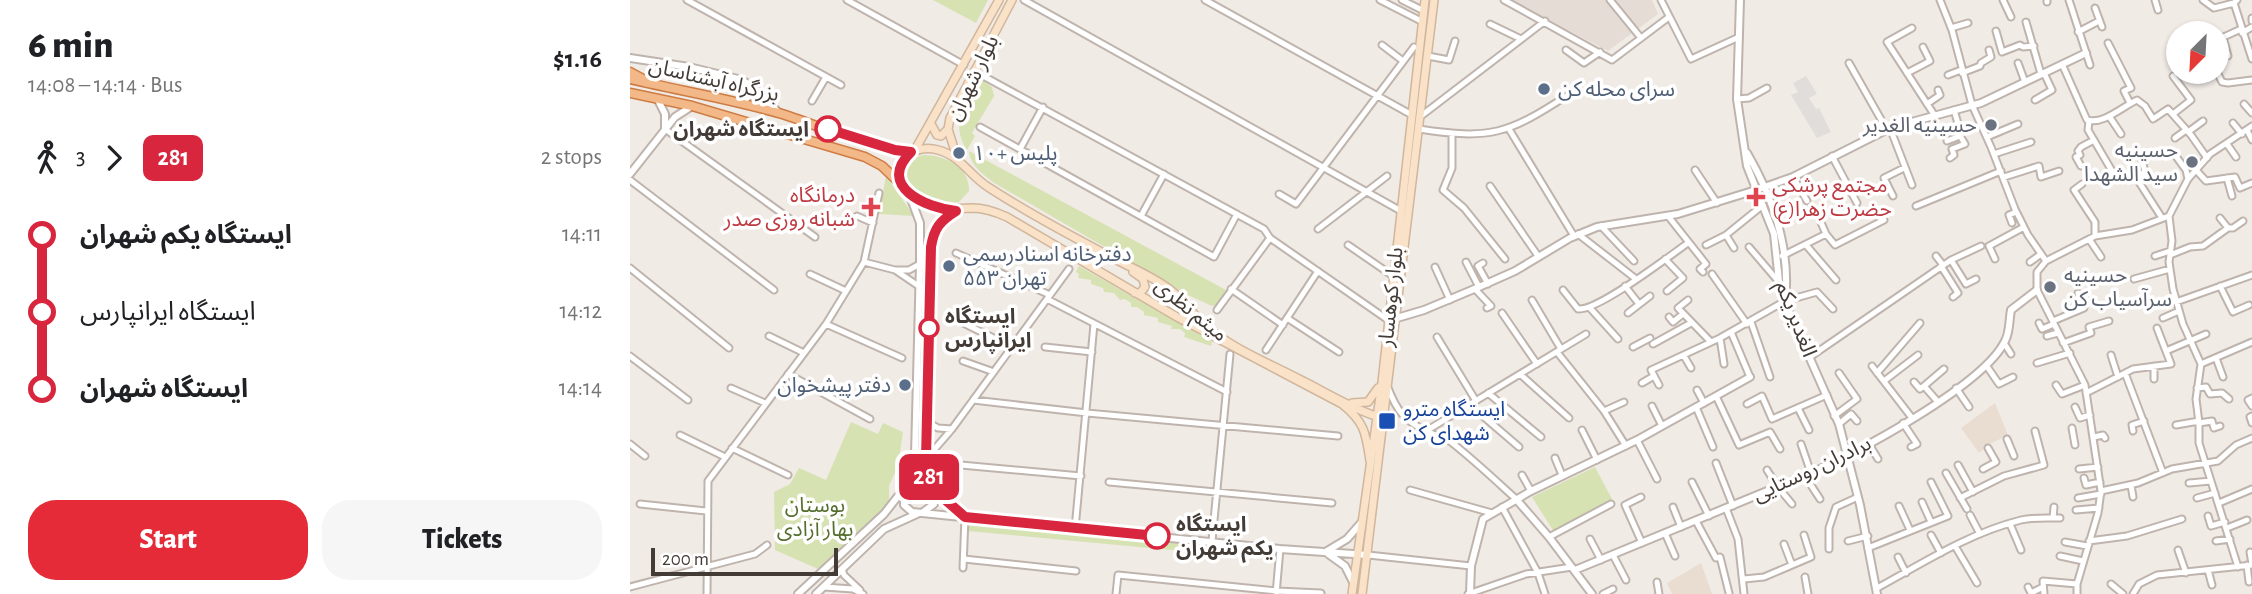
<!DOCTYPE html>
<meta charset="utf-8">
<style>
body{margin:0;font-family:"Alegreya Sans","Noto Sans Arabic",sans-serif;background:#f6f6f6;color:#202124;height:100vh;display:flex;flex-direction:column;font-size:26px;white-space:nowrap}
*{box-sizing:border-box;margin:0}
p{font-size:23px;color:#757577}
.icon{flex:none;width:38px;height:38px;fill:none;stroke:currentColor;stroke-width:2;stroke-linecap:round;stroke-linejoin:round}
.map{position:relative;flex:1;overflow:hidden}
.panel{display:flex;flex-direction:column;background:#fff;width:630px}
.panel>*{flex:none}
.badge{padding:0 14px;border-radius:10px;font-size:24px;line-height:46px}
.needle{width:46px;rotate:204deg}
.tools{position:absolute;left:1536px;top:21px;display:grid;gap:14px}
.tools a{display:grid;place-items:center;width:63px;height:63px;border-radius:50%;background:#fff;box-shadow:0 2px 5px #0004;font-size:35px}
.scale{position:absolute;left:21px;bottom:18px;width:187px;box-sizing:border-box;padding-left:7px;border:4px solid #433b36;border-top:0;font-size:19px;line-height:24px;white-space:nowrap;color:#433b36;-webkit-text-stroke:5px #fff;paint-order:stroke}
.map>.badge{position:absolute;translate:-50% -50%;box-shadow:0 0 0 4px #fff}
.legs{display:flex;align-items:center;gap:10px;height:77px;padding:0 28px;font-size:23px}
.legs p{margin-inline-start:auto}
.summary{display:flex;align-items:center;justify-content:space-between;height:119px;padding:0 28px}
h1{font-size:38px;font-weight:800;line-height:52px}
.primary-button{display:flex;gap:14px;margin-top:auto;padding:14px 28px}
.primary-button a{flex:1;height:80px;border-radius:28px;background:#e52a38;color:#fff;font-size:28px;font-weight:800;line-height:80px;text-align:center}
.primary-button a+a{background:#f6f6f6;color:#202124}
ul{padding:0 28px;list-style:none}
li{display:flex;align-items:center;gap:24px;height:77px;font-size:26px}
li i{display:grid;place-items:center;width:10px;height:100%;margin:0 9px;background:currentColor}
li i::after{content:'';width:18px;height:18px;margin:-9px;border:5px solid;border-radius:50%;background:#fff}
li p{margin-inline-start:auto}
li:first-child i{background:linear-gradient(#0000 50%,currentColor 0)}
li:last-child i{background:linear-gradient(currentColor 50%,#0000 0)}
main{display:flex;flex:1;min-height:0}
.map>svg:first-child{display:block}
.residential{fill:#e5dcd5}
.education{fill:#e9ddd1}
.green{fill:#d7e2b3}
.parking{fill:#e0dddb}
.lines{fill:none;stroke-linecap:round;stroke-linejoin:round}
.minor-casing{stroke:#bfb4ad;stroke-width:9}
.tertiary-casing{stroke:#bfb4ad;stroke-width:10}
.secondary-casing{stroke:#d0b69c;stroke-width:10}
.trunk-casing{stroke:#ce7c44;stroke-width:11}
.minor{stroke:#fff;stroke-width:5}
.tertiary{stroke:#fff;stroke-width:6}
.secondary{stroke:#f9e2c8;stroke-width:7}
.trunk{stroke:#f2b888;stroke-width:8}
.line-1-casing{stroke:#fff;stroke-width:16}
.line-1{stroke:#d7263d;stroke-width:10}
.service-dot{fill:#5c6f8a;stroke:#fff;stroke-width:2.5}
.worship-dot{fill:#6b7280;stroke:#fff;stroke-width:2.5}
.stop-1-dot{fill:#fff;stroke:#d7263d;stroke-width:3.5}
.health-dot{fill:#e0444e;stroke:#fff;stroke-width:2.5}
.transit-dot{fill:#1a4fb4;stroke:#fff;stroke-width:2.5}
.labels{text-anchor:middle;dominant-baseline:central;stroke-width:7;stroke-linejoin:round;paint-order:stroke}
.street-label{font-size:21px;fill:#433b36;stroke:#fff}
.service-label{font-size:21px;fill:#4e5e75;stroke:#fff;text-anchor:start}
.worship-label{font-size:21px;fill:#5b616d;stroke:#fff;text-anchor:end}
.stop-label{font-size:21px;font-weight:bold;fill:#433b36;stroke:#fff;text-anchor:start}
.health-label{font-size:21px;fill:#be3a42;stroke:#fff;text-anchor:start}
.transit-label{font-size:21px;fill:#164399;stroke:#fff;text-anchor:start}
.park-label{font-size:21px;fill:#566f2f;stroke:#fff}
</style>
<main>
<section class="panel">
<div class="summary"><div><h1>6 min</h1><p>14:08 – 14:14 · Bus</p></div><b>$1.16</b></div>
<div class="legs"><svg class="icon" aria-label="walk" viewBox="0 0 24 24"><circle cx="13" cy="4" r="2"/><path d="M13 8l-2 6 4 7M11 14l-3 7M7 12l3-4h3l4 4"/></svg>3<svg class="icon" aria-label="forward" viewBox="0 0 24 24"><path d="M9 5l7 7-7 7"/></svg><b class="badge" style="background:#d7263d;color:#fff">281</b><p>2 stops</p></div>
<ul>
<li><i style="color:#d7263d"></i><b>ایستگاه یکم شهران</b><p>14:11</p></li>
<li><i style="color:#d7263d"></i><span>ایستگاه ایرانپارس</span><p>14:12</p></li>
<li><i style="color:#d7263d"></i><b>ایستگاه شهران</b><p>14:14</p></li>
</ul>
<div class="primary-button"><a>Start</a><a>Tickets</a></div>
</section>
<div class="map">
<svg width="1622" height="594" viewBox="0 0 1622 594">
<rect width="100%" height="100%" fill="#f1ebe6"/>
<path class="residential" d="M880,0H1022L1028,14L978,51Z"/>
<path class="education" d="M1365,403L1378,435L1358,445L1349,453L1331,428Z
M1071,563L1082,594H1042L1037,583Z"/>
<path class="green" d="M303,0H358L346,23Z
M350,78L362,87L364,96L342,133L345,136L337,150C319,122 336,104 350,78Z
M339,151L596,290L587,305L582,306L556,294L366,184C355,176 340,166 339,151Z
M294,155C315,155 340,167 339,191L329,202C290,214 249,162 294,155Z
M256,176L284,216L249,214Z
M449,266L582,342L581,346L554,337L555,333L550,329H541L542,326L528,322V318L514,315V312L507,307H501V303L495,299L490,300L484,293L474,292L473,288L461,284V280L448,278L449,274L446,272Z
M221,422L248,434L253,423L273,432L268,466L259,486V504L188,569L145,550L144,492L160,484L169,468L196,480Z
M965,467L983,501L924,532L902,497Z
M339,524L616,549V557L338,531Z"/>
<path class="parking" d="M1176,76L1187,94L1179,98L1186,109L1189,108L1201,132L1187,138L1161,95L1168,92L1163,83Z"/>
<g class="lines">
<g class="minor-casing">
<path id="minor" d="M57,0L211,85
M217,0L334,65
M394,0L771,211
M575,0L782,115
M750,0L793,22
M772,0L794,11
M874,0L982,60L1039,17
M980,0L1011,38
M1031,0L1061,59L1109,37
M1310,0L1322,30L1342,105L1361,147L1385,209L1398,235L1416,261
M1373,0L1381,17
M1417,0V2
M1439,0L1460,65
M1525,0L1528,10
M1573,0L1584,8L1604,3
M1607,0L1604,3L1622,59
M1465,8L1472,27
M1622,18V21
M1396,22L1411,74
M860,24L891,39
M1282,28L1257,42L1305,116
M1321,28L1338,23
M1366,31L1372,52L1390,45L1393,47L1404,46
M1448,32L1469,21
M1612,33L1622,27
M1593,38L1598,56
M1587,40L1611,29
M1478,43L1501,88L1494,91L1500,103
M752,45L773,61
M936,50L954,63L970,52
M798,56L819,60L825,41
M1219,63L1257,130
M1388,63L1395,82
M1432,64L1457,120C1473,125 1492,107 1507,100L1515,106L1523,119L1538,109L1561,135L1577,158
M344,71L634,229L640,238L758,320
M1587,72L1592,82
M1277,73L1300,61L1293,47
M1332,73L1350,66L1351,63L1361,57L1359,50
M1318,75L1331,70
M1592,82L1598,83L1622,80
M1107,99L1119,98L1137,88
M1405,100L1422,90L1414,73
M182,101L196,77
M1297,104L1310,95L1308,90
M1614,104L1622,113
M1543,114L1561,100L1543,76
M791,116L915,21
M1479,116L1491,134
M1459,121L1458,130L1482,171L1470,177
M1603,123L1612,134
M350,127L584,257L607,214
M1260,128L1282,185
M35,129L185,237
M789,129C861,140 878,134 938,95
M879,129L944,236
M1617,130L1622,140
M1558,132L1573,121
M822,133V168L813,190L834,208L875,259
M1357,137L1388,124
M1545,138L1556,130
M1317,141L1330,136
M1597,144L1606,157
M390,149L413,107
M1364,154L1401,142
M1510,154L1515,171L1507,179L1532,218
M1545,155L1556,170L1558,179
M1202,156L1227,203
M1320,158L1324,155L1322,149L1335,144L1326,129L1329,127L1324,110
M1451,166L1446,157L1450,155L1448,151L1451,147L1464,140
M1065,170L1087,203
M1566,170L1576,181L1605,177L1610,188L1622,183
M1163,177L1177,201
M1374,177L1409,166L1411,177L1429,171
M1597,178L1602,196
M0,180L144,290
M1452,184L1444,190L1465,222V236
M860,186L908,256
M649,194L666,204L784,47
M1263,196L1254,178L1274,168
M1286,206L1371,171
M1186,211L1196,234L1205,245L1254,220
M227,216L243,223
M511,216L534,174
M1038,216L1076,264L1070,269L1073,272
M1539,216L1542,241L1539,262L1543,289L1553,324L1571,364L1566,399L1569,423V443L1608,567
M1539,216L1558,179L1580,154L1622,126
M1590,218L1598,228
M1382,223L1379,215L1386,212
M971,226L1004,261
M688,229L757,176
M948,234L1006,279
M1096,235L1104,248
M1459,239L1471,257
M718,245L763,276
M1076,245L1096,235L1133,205
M1176,245L1206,280
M1119,247L1148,281
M326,253L420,295
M1540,255L1560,247L1573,246L1598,228H1603L1613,221
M1152,256L1196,234
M1306,256L1313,265
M1525,256L1540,251
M1035,259L1053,278L1037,291
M1365,259L1359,246L1394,227
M1321,260L1336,284L1346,279
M234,262L265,270L290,287
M836,262L849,287
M1400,262L1411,254
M853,263L848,266L858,284
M1311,266L1328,293L1323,297
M805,267L820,300
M0,268L99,348
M439,269L322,429L296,459L309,463L451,476
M265,270H279L290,264
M180,274L216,291
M1082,274L1117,324
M1504,279L1540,269
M995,286L1009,304
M1590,286L1603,312L1619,305
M601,289L653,325
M845,289L861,306L857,308
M933,290L948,309C968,311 1038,257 1058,243
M417,299L597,392
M902,300L931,349
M1058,300L1048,308L1081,342
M1546,302L1622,275
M960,308L988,339
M587,310L640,238
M872,313L907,364
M998,313L1020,296
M1039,317L1043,322L1053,314
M657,318L709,352
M1533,318L1549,311
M1423,321L1454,308L1448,293
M331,322L382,347
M1121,322L1140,377
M1409,323L1412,329L1424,324
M196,324L272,358
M1101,332L1120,377
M139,336L174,353
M1417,336L1428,333
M807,337L846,401
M1090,338L1094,364
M1374,343L1381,354
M1433,343L1461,333L1459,327L1479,321
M1023,344L1061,323
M415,347L462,352
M1003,347L1020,338
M636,350L688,271
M1536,351L1576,334
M927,352L974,411L996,446
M1481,355L1488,377
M0,356L58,400
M1054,356L1061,368
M1180,357L1321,260L1351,246
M1586,358L1593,377
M333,361L364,372
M1407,363L1440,353
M1571,364L1622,342
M1356,365L1369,384L1383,377
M1242,366L1282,418
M1524,366V379
M1247,373L1290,323
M1495,373L1533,473
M158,374L240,419
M890,374L939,418
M1254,381L1288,355
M1284,382L1290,389L1294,386
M1012,383L1024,376
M1029,385L1021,370L1090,338L1155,301L1187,292L1203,309
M1426,385L1432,394L1455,385
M1294,386L1314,369
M1294,386L1308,402
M101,388L135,403
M758,388C767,411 774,420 796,431C804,435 813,437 821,442C844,460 865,480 886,499
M1326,388L1339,407
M1567,388L1576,387L1580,394L1592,393L1599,399
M1067,390L1074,403
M858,393L911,437
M1456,393L1503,369L1541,364L1527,328
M1086,396L1109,445L1140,432L1150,449
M1622,398L1618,400L1622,406
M343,400L457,413L708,436
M839,404L889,447
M1117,404L1132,396L1142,419L1197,395
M1022,406L1032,426
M1066,407L1083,447
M1445,407L1450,418L1460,415
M1168,408L1179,430
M974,411L994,402
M1204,416L1227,399L1209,373
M1622,416L1620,417L1622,423
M297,422L308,428L322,429
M1273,423L1287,444L1281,447
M1569,423L1582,421L1584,428L1590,426
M1209,424L1221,414L1227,421
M1546,425L1569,421
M1442,428L1445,445
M952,430L967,460
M796,431L956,334
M1503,431L1502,425L1514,421
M50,435L95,457
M1464,437L1473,435L1475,438
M1377,439L1384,456
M1007,440L1027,479
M0,444L15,456
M1171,444L1181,473
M1239,444L1248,459
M102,448L158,475
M925,458L932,475
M1086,463L1103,506
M1328,465L1343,492
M1353,469L1366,462L1358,448
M1449,469L1468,467
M1137,470L1148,487L1162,504
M1316,473L1337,509
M892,475L901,491
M1175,476L1190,499
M1454,478L1456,485L1470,482
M479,482L702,503
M1062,482L1079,516
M1559,483L1581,481
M1501,485L1503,497
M780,490L862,513
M1471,491L1508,483L1542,469L1588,461L1606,445L1622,438
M1011,497L995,505L1012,543
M1330,498L1374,476L1414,465L1405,431
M1448,498L1471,494
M1567,498L1585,493
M1292,502L1301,522
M1589,503L1622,489
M10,504L76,511
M1269,506L1280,530
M872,507L908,573L915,594
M1043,507L1051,527
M1096,508L1108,539L1114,594
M1446,510L1469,508
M1340,515L1350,534
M1578,516L1581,526L1595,522
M1423,518L1424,507
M1066,521L1086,558L1090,557L1099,593
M1380,524L1391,550
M1597,528L1617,520
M445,529L464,324
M1035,533L1045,556
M1301,535L1311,553
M919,537L981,504
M960,539L971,560
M582,541L600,354
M1218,541L1238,536
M1459,541L1497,536L1552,519
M1586,541L1600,539
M1435,542L1457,546
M1154,544L1162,565
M1325,546L1347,583
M1238,548L1318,516L1301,482
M1199,549V528L1206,507L1228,497
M1548,550L1556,573
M1620,552L1622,564
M738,555L841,566
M983,555L996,580
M1430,556L1453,561
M1268,557L1276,573
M334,559L446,571
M1617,565L1619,582
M333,568L335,517
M212,569L214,575L230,590
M1578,570L1582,585
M1175,577L1178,594
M1114,579L1134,577L1181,557L1174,535
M1027,582L1029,594
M1481,584L1493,594
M0,587L125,554L137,545
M194,587L223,589L233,594
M1398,587L1401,593L1413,587
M1247,588C1293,563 1339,533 1391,520C1404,517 1417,518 1430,518
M77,594L78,481L196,324L234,262L249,193
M486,594L488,575L647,591L691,593
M646,594L650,549
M838,594L896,574L942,567
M973,594L983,589
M1414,594L1413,581L1447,584
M1447,594V584L1468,513L1471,491L1455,385L1407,290V272L1416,261L1465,236L1502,230L1539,216
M1503,594L1509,584L1527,575L1622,565"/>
</g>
<g class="tertiary-casing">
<path id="tertiary" d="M1110,0L1107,99L1117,166L1144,234L1150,291L1209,424L1230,505L1247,594
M0,58L59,67L112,80L125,89L147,111
M98,81L112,85L118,91V97L110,103
M27,98L35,114V127
M1117,153C1143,198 1161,248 1155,301
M0,174L45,117L62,106
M326,210C310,221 304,228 301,247L296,459L303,489L333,516
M767,318L794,310L849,287L885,271L940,238L967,227L1048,214L1126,190L1163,177L1260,128L1351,103L1456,53
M276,486L285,454L290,264V223L280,196
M886,499L919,537L962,594
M292,513L650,549L738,555
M697,551L717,539L731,523
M697,553L715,566L723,582
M945,570L1181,473C1227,453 1354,385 1375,341C1380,332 1379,320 1381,310L1407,290
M840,593L841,566L853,519L901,491L1007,440L1120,377
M168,594L254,514L276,486C292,475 307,485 304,504L292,513L282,512L274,505V490
M186,594L254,529L287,514"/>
</g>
<g class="secondary-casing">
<path id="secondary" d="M301,124L307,135L311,136L318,129
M286,148L369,0
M327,158L318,129L320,118L382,0
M503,272L513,279L515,287L510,293H505
M722,403L738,402L748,388
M740,461C736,434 735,422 712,404L547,317L377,217C366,212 355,208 342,208C317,209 283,213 273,183C263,158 286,144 308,150C331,156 340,176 358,187C398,213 441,236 483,258C503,269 525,277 543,292C556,302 564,316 576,326C604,350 641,364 673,381C699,394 726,411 755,419
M722,594L752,382L795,0
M732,594L804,0"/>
</g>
<g class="trunk-casing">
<path id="trunk" d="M0,72L13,79
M0,79C51,91 102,99 152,114C191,126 241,150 280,152
M0,93L62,106L235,157L252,166L275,188"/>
</g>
<use href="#minor" class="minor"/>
<use href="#tertiary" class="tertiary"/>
<use href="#secondary" class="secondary"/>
<use href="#trunk" class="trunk"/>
</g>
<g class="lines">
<g class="line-1-casing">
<path id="line-1" d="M198,129L265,150L281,152C246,186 296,208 326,211C310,221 304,228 301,247L296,459L303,489L335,517L527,536"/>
</g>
<use href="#line-1" class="line-1"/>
</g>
<g class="service-dot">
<circle cx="914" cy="89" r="7"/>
<circle cx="329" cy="153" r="7"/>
<circle cx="319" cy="266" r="7"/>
<circle cx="275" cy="385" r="7"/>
</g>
<g class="worship-dot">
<circle cx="1361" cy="125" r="7"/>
<circle cx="1562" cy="162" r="7"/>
<circle cx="1420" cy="287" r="7"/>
</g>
<g class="stop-1-dot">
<circle cx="198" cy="129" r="12"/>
<circle cx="299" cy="328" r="9"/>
<circle cx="527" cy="536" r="12"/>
</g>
<g class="health-dot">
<path d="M1122.5 186.5h7v7h7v7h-7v7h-7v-7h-7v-7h7z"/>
<path d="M237.5 196.5h7v7h7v7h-7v7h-7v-7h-7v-7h7z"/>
</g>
<rect class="transit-dot" x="748" y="412" width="18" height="18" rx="3.5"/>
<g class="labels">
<g class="street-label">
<text transform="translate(343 78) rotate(-64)">بلوار شهران</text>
<text transform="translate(84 80) rotate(13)">بزرگراه آبشناسان</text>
<text transform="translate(761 297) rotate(-84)">بلوار کوهسار</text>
<text transform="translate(561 310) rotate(39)">میثم نظری</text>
<text transform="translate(1166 319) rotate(69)">الغدیر یکم</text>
<text transform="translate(1182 469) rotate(-25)">برادران روستایی</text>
</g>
<g class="service-label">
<text x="928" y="89">سرای محله کن</text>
<text x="343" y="153">پلیس +۱۰</text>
<text x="333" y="254">دفترخانه اسنادرسمی<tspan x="333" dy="24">۵۵۳ تهران</tspan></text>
<text x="261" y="385" text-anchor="end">دفتر پیشخوان</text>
</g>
<g class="worship-label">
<text x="1347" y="125">حسینیه الغدیر</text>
<text x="1548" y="150">حسینیه<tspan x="1548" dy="24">سید الشهدا</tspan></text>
<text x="1434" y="275" text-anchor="start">حسینیه<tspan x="1434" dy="24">سرآسیاب کن</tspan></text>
</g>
<g class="stop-label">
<text x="179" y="129" text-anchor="end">ایستگاه شهران</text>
<text x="315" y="316">ایستگاه<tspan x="315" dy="24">ایرانپارس</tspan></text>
<text x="546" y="524">ایستگاه<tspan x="546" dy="24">یکم شهران</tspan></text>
</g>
<g class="health-label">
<text x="1142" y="185">مجتمع پرشکی<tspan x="1142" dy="24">حضرت زهرا(ع)</tspan></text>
<text x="225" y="195" text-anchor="end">درمانگاه<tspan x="225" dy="24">شبانه روزی صدر</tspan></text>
</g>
<g class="transit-label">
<text x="773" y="409">ایستگاه مترو<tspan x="773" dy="24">شهدای کن</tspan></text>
</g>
<g class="park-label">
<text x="185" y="505">بوستان<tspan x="185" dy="24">بهار آزادی</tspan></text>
</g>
</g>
</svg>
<div class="tools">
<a><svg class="needle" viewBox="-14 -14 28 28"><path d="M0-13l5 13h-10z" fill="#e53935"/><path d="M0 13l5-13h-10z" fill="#757577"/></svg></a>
</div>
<div class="scale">200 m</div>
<b class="badge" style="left:299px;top:477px;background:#d7263d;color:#fff">281</b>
</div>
</main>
